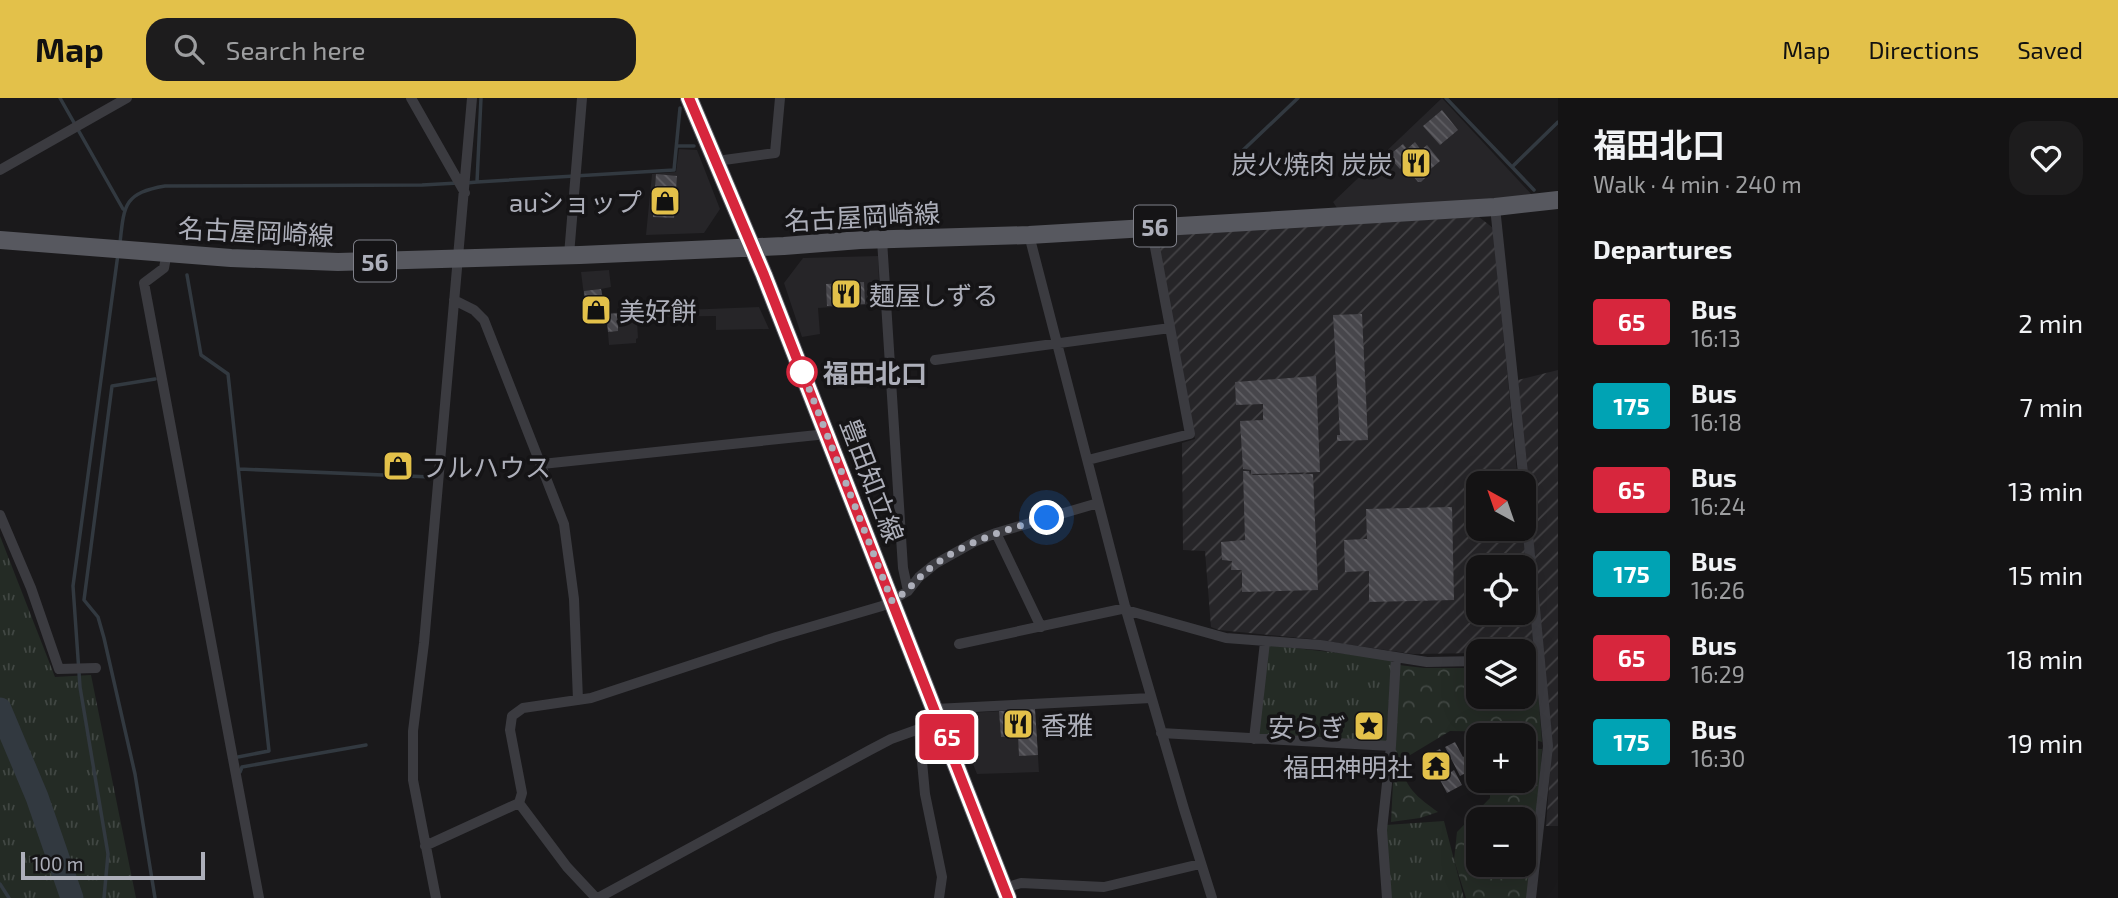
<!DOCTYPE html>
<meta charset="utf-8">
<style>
body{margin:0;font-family:"Exo 2","Noto Sans JP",sans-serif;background:#1d1c1d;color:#f1f3f6;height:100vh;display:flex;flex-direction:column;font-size:26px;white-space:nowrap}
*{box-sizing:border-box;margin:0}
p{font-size:23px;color:#9d9ea0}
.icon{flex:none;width:38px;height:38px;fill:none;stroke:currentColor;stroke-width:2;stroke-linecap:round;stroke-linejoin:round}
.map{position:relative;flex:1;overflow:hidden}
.sheet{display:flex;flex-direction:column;background:#141314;width:560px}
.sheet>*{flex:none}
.badge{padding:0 14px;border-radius:5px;font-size:24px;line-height:46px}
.needle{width:46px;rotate:320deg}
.controls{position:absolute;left:1466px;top:373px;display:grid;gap:14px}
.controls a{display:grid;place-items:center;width:70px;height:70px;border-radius:14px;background:#141314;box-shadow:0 7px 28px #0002,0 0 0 2px #333234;font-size:35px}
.scale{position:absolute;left:21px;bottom:18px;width:184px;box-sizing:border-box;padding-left:7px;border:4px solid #adafba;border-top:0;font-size:19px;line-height:24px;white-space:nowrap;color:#adafba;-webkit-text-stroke:5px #151416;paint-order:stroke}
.you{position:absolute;width:35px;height:35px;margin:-18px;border:5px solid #fff;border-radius:50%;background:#1a73e8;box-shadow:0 0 0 10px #1a73e833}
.map>.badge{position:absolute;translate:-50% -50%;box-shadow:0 0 0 4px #fff}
h2{padding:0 35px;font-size:26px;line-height:63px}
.round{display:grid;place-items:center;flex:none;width:74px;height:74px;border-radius:21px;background:#1d1c1d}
.overview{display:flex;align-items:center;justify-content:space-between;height:119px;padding:0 35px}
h1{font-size:33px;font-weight:700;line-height:52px}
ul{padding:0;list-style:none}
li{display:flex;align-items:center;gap:21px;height:84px;padding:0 35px}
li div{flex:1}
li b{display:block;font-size:26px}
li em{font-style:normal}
li .badge{min-width:77px;font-weight:700;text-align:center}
header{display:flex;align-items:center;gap:42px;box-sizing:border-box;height:98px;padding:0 35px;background:#e3c14a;color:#111}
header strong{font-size:33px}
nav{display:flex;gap:38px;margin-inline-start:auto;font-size:24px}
.search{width:490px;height:63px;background:#1d1c1d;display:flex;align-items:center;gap:18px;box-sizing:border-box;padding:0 24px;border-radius:21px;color:#9d9ea0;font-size:26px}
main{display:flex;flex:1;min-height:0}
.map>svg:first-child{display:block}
.built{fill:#262528}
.industrial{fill:url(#industrial-furrows);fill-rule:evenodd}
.forest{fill:url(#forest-crowns);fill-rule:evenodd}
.park{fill:url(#park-tufts)}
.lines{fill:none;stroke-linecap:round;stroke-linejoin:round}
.stream{stroke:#323940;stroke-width:3.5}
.river{stroke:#323940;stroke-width:23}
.building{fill:url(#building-back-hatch)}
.street{stroke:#3b3b40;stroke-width:10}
.primary{stroke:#57585f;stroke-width:18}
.line-casing{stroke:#fff;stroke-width:16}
.line{stroke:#d7263d;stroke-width:10}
.walk{stroke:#adafba;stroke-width:7;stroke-dasharray:0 12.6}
.stop-dot{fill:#fff;stroke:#d7263d;stroke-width:3.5}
.labels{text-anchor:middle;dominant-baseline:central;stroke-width:7;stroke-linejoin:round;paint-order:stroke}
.shield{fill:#151416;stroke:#7f8089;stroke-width:2}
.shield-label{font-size:24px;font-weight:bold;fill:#adafba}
.poi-label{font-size:26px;fill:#adafba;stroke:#151416;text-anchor:end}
.street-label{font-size:26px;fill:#adafba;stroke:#151416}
.stop-label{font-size:26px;font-weight:bold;fill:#adafba;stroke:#151416;text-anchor:start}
</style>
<header>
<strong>Map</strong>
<div class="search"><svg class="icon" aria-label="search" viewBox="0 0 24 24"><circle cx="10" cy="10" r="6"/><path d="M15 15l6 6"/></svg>Search here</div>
<nav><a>Map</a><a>Directions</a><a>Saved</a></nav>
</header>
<main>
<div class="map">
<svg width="1558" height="800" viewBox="0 0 1558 800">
<defs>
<pattern id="industrial-furrows" width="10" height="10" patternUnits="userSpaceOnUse" patternTransform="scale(1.75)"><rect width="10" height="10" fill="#262528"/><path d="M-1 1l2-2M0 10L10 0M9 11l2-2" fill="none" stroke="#434245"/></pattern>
<pattern id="forest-crowns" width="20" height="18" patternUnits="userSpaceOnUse" patternTransform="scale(1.75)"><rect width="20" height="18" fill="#242b25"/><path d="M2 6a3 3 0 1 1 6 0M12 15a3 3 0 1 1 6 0" fill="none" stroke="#414743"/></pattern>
<pattern id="park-tufts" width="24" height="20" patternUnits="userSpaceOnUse" patternTransform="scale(1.75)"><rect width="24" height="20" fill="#242b25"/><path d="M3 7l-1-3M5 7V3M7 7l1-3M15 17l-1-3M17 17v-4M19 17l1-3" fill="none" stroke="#414743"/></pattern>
<pattern id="building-back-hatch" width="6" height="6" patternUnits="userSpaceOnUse" patternTransform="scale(1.75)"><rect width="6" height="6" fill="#47464b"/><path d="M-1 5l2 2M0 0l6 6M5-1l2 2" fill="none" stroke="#5f5e63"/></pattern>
</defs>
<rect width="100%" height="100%" fill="#1a191b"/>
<path class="built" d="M1442,0L1534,99L1337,110L1333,104Z
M679,51L697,52L720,111L704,135L646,137L652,76L676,74Z
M878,158L880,206L818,210L820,236L802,239L784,185L803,160Z
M609,172L611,189L601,191L607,215L759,209L769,231L716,232V218L642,219L637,223L638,240L636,241V245L609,247L607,224L591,226L590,222H587L581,174Z
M1035,611L1039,674L977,676L953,616Z"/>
<path class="industrial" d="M1479,119L1493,130L1518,385H1479V430L1523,431L1535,554L1479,553V555L1413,556L1311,541L1219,532L1211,529L1205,453L1183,452L1182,345L1195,341L1156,138L1245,131ZM1479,469H1524V514H1479Z
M1558,272V728H1546L1552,647L1518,282Z"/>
<path class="forest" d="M1399,567L1424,570H1479V598H1524V569L1536,568L1542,644L1524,639V637L1504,634L1450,633L1402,662C1401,687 1418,700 1438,714L1420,720L1391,724Z
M1524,650L1542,651L1539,703L1527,800H1466L1454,762L1457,734L1490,700V683L1524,682ZM1479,721H1524V766H1479Z"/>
<path class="park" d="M0,438L55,579L91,577L136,800H0Z
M1267,547L1392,561L1386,645L1256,639Z
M1444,723L1464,800H1389L1386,727Z"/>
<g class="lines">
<path class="stream" d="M60,0L123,111
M1446,0L1534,92
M677,48H694
M1239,56L1298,0
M1512,69L1558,24
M477,84L674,72L680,10
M466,85L477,84L481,0
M120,145C124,107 124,95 165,88L422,87L458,85
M187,177L201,257L228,276L269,653L238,659
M239,371L431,379
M240,674L242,669L366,647
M0,786L9,800
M104,800L108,756L80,589L73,488L118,156
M155,800L135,676L104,540L98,519L84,502L112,288L155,281"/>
<path class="river" d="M0,611L37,699L72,800"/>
</g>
<path class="building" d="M1442,12L1458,32L1440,47L1423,28Z
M1415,44L1421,52L1427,47L1440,63L1426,75L1421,68L1419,70L1426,79L1421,84H1418L1404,67L1400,71L1388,58L1403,46L1407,51Z
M656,76L677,78L674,120L653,119Z
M864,184L865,206L827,208L826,186Z
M601,191L606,216L622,215L626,227L618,228V233L608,234L607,224L591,226L590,221H587L584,193Z
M1362,216L1368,342L1337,343V337H1340L1333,217Z
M1316,278L1320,374L1251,376V372L1243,371L1240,323L1263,322V306L1236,307L1235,284Z
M1243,373H1249L1250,377L1313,376L1318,492L1242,494V472H1231L1232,463L1222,462L1221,444L1245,442Z
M1452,409L1454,502L1369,504V473L1345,474L1344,442L1367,441L1366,411Z
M1035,611L1038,657L1019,658L1018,638L1001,639L999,613Z
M1455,644L1463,659L1479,650V668L1460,678L1445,649Z
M1440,651L1445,662L1437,666L1432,655Z
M1446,663L1451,674L1454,672L1462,687L1447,695L1439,680L1443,678L1438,667Z"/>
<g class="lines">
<path class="street" d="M411,0L465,95
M717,63L775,55L780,0
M0,72L127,0
M1495,109L1524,385
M1029,137L1126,512L1184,711L1212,800
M882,142L903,470L908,493
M167,154L164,170L144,185L259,800
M569,157L582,0
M454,202L474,212L484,222L564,426L574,501L578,602
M935,262L1170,230
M1088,362L1190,336L1151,128
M542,366L827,336
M1524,394L1548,648L1531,800
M0,417L31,490L59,571L96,570
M996,435L1041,529
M1126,512L1226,540L1320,547L1427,564L1479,563
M959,546L1126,510
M1524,562H1540
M935,611L1151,600
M1161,635L1391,648L1382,732L1387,800
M1254,641L1265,544
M1391,648L1396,559
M519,705L522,695L510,632L512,618L523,610L591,600L776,539L882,508L908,493L919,479L935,466L976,443L996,435L1098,405
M519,705L567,769L596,800
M425,748L519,705
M1004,790L1021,785L1104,789L1200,766
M436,800L413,682V633L424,545L472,0
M598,800L870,652L891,641L919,631
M939,800L942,779L925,696L919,631L941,623"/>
<path class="primary" d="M689,0L764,177L1008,800
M0,142L231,160L338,164L580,157L784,148L860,142L1029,137L1495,109L1558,102"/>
</g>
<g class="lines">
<g class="line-casing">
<path id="line" d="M689,0L764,177L1008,800"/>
</g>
<use href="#line" class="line"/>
<path class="walk" d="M802,274L799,265L892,503C910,493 920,476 937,465C970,442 1008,431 1047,420"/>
</g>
<defs>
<g id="restaurant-square" transform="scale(1.575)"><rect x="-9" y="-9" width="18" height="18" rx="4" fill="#e3c14a" stroke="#151416"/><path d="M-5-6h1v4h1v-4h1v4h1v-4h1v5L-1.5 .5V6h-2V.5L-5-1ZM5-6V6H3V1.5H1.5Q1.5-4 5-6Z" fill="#111"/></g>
<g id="shop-square" transform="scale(1.575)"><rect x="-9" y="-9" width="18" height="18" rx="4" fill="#e3c14a" stroke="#151416"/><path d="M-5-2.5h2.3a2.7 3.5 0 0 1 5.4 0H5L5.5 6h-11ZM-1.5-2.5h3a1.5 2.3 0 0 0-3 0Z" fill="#111"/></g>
<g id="sight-square" transform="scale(1.575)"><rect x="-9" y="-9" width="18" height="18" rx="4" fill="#e3c14a" stroke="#151416"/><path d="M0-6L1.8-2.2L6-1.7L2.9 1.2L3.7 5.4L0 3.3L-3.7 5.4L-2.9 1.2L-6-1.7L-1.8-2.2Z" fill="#111"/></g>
<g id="temple-square" transform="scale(1.575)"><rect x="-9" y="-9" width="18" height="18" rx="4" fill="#e3c14a" stroke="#151416"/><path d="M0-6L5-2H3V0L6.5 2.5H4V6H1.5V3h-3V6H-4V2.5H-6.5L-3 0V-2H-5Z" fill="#111"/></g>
</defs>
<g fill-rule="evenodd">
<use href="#restaurant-square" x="1416" y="65"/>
<use href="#shop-square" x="665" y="103"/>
<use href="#restaurant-square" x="846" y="196"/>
<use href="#shop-square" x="596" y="212"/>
<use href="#shop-square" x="398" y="368"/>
<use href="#restaurant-square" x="1018" y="626"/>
<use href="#sight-square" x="1369" y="628"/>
<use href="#temple-square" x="1436" y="668"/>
</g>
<circle class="stop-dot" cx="802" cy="274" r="14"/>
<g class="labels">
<g class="shield">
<rect x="1134" y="107.5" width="42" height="41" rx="5"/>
<rect x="354" y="142.5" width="42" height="41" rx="5"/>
</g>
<g class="shield-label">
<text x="1155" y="128">56</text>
<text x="375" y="163">56</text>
</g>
<g class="poi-label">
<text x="1393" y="65">炭火焼肉 炭炭</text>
<text x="642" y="103">auショップ</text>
<text x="869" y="196" text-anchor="start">麺屋しずる</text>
<text x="619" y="212" text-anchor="start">美好餅</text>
<text x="421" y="368" text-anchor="start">フルハウス</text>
<text x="1041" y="626" text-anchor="start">香雅</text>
<text x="1346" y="628">安らぎ</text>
<text x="1413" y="668">福田神明社</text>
</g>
<g class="street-label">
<text transform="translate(862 118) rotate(-3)">名古屋岡崎線</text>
<text transform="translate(256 133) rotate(3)">名古屋岡崎線</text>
<text transform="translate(873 382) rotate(69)">豊田知立線</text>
</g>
<g class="stop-label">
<text x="823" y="274">福田北口</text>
</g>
</g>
</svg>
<div class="controls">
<a><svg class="needle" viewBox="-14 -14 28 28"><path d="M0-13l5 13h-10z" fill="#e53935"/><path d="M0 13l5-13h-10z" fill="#9d9ea0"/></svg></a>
<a><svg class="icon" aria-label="locate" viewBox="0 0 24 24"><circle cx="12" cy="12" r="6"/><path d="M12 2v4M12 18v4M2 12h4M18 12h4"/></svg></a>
<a><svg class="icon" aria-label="layers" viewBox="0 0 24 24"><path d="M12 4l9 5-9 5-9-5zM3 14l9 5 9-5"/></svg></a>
<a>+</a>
<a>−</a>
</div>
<div class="scale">100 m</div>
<div class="you" style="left:1047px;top:420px"></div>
<b class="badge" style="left:947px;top:639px;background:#d7263d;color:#fff">65</b>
</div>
<section class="sheet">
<div class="overview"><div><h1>福田北口</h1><p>Walk · 4 min · 240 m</p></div><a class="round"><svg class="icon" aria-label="heart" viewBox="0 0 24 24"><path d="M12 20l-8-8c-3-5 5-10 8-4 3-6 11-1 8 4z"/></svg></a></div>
<h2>Departures</h2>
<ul>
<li><span class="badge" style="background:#d7263d;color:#fff">65</span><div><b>Bus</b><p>16:13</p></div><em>2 min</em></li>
<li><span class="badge" style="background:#00a3b4;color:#fff">175</span><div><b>Bus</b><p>16:18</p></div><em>7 min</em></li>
<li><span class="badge" style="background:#d7263d;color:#fff">65</span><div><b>Bus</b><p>16:24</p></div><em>13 min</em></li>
<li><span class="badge" style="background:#00a3b4;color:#fff">175</span><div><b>Bus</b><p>16:26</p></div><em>15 min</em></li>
<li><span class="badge" style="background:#d7263d;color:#fff">65</span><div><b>Bus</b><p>16:29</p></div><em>18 min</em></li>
<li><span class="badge" style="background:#00a3b4;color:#fff">175</span><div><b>Bus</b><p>16:30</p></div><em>19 min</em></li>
</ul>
</section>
</main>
